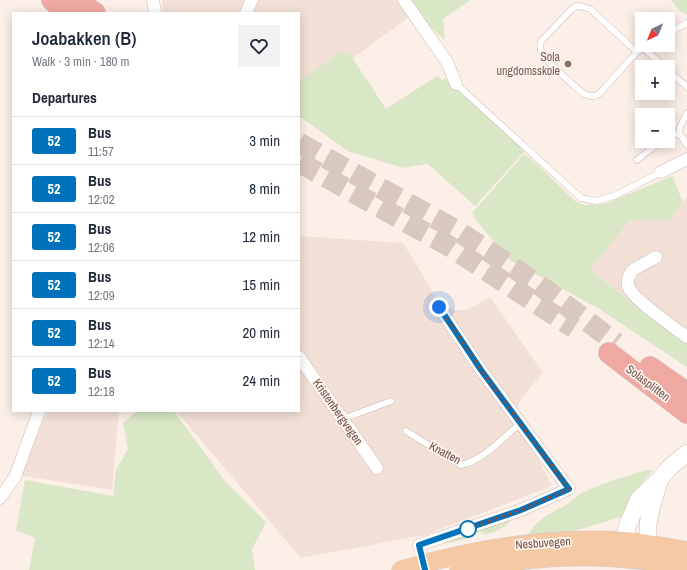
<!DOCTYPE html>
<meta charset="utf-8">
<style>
body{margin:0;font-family:"Archivo Narrow",sans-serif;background:#f2f2f3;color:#1f2937;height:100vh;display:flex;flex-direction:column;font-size:15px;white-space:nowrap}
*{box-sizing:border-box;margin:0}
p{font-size:13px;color:#747a83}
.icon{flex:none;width:22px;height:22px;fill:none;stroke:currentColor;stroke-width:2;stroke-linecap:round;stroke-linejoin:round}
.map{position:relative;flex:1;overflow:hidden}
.side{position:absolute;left:12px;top:12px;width:288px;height:400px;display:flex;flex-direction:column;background:#fff;border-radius:0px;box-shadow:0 2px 10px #0003}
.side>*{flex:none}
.badge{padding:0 8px;border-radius:3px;font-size:14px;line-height:26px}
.needle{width:26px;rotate:223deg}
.buttons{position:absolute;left:635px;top:12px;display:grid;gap:8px}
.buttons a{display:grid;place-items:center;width:40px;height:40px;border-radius:0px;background:#fff;box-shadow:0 2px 10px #0003;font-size:20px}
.you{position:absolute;width:20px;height:20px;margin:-10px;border:3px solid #fff;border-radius:50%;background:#1a73e8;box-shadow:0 0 0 6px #1a73e833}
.map>.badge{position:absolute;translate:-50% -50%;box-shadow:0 0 0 2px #fff}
h2{padding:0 20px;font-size:15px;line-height:36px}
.round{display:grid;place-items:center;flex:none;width:42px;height:42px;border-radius:0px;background:#f2f2f3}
.head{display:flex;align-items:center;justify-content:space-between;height:68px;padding:0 20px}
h1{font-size:19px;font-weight:600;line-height:30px}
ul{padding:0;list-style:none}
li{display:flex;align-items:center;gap:12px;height:48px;padding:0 20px;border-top:1px solid #e0e1e3}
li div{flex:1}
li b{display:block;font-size:15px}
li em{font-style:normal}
li .badge{min-width:44px;font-weight:700;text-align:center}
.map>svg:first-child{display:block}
.residential{fill:#f2e0d6}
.green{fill:#d9e7c6}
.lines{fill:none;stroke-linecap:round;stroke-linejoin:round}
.highway-tunnel{stroke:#d9c8c0;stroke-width:21;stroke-dasharray:21 10;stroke-linecap:butt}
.lane-casing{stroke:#ceb8b1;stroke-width:7}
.street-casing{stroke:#ceb8b1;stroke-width:13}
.secondary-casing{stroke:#d0b7ae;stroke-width:18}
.primary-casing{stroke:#d5ccca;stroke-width:19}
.highway-casing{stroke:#d5ccca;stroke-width:22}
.lane{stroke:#fff;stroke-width:6}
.street{stroke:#fff;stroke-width:12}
.secondary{stroke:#fff;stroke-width:17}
.primary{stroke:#f4c9a4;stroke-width:18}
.highway{stroke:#f0a9a2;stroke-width:21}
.line-casing{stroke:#fff;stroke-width:9}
.line{stroke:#0072bc;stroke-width:6}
.walk{stroke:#72544d;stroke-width:4;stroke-dasharray:0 7.2}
.education-dot{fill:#8d6e63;stroke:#fef4ed;stroke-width:1.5}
.stop-dot{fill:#fff;stroke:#0072bc;stroke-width:2}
.labels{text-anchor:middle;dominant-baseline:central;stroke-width:3.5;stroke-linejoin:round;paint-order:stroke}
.education-label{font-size:12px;fill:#785e54;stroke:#fef4ed;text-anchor:end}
.street-label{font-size:12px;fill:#72544d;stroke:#fef4ed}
</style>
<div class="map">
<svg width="687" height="570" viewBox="0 0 687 570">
<rect width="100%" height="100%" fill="#fbefe7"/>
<path class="residential" d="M162,0H396L409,17L299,98V13H163Z
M687,197V343L667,329L590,270L630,220H669Z
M299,236L403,243L436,297L446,306L455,310H465L475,306L490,297L543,373L523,396L518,405L516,415L552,486L425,535L301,558L176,411H299Z
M48,411H119L112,490L17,475Z"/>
<path class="green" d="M407,0H470L443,19L445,40L419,17Z
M671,0H687V15L679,10Z
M340,52L349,53L386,109L437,76L443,80L445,78L525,151L475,206L421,158L427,164L403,168L348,151L299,116V81L329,61Z
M524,154L536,163L575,201L585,205L604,204L672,176L683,202L669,220H630L590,270L667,329L687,343V367L599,309L508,259L476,220L472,213Z
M137,411H174L225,481L266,522L252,549L255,570H29L35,538L16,530L25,480L113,496L116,470L128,449L123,423Z
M648,470H653L638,488L621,517L568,533L528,538C532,521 550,514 564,506C571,502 576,496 584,492C604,482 627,476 648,470Z
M512,519C504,529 496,532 484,535L483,532L473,533L474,537L448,543L445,542Z"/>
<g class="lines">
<path class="highway-tunnel" d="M299,143L456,230L538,284L616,343
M299,162L449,246L574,328"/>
<g class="lane-casing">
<path id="lane" d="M668,33L687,23
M643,48L665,67
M637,52L590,9L580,6H576L572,9L541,41C540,45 540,47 541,51C548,65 572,83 584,94C589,96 593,98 599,94L637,52L648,45
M668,70L687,87
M456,84L581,198L596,201L614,196L661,172
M687,113L680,127L679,133L687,145
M668,137L679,133
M637,160L661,141
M343,419L391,401
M406,431L461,465C484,460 503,437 521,423"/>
</g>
<g class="street-casing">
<path id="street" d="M153,0L155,13
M404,0L447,62L456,84
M246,13L252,0
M661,172L687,159
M656,257C651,260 635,268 632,271C629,274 627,282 628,286C633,300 674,327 687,337
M299,357L377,468
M0,498L15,477L39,411
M419,545L521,510L569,489L481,370L439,307"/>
</g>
<g class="secondary-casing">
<path id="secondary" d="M660,479L653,501L648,524V544L635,559L624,541L628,524L639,499L660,479L670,467L687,453"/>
</g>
<g class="primary-casing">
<path id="primary" d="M401,570C473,549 548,536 624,541C645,543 666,547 687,551
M459,570C505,562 552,555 599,557C628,558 658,562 687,566"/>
</g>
<g class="highway-casing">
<path id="highway" d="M52,0L68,13
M77,0L95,13
M609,353L687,413
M650,367L687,393"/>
</g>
<use href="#lane" class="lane"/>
<use href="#street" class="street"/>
<use href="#secondary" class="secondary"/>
<use href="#primary" class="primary"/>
<use href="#highway" class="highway"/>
</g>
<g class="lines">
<g class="line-casing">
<path id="line" d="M425,570L419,545L521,510L569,489L481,370L439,307"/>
</g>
<use href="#line" class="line"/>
<path class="walk" d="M439,307L481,370L569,489L521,510L463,530L468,529"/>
</g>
<circle class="education-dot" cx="568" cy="64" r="4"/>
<circle class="stop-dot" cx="468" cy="529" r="8"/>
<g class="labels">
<g class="education-label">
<text x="560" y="57">Sola<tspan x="560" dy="14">ungdomsskole</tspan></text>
</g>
<g class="street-label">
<text transform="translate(648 383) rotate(37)">Solasplitten</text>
<text transform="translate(338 412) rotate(55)">Kristenbergvegen</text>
<text transform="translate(445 453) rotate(28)">Knatten</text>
<text transform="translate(543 543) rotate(-4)">Nesbuvegen</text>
</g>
</g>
</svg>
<div class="buttons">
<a><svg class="needle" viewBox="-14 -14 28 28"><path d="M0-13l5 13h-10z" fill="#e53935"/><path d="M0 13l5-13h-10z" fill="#747a83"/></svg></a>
<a>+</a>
<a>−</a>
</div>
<div class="you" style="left:439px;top:307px"></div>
<section class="side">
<div class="head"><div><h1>Joabakken (B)</h1><p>Walk · 3 min · 180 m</p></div><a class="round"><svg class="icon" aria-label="heart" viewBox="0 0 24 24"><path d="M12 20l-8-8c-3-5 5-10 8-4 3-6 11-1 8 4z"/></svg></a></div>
<h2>Departures</h2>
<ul>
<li><span class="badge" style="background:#0072bc;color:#fff">52</span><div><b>Bus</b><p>11:57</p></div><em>3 min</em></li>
<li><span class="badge" style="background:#0072bc;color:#fff">52</span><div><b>Bus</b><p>12:02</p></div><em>8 min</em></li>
<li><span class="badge" style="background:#0072bc;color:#fff">52</span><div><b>Bus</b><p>12:06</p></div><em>12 min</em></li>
<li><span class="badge" style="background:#0072bc;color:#fff">52</span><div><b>Bus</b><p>12:09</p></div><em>15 min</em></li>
<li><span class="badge" style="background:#0072bc;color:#fff">52</span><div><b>Bus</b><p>12:14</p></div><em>20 min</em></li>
<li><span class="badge" style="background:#0072bc;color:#fff">52</span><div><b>Bus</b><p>12:18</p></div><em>24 min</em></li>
</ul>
</section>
</div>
